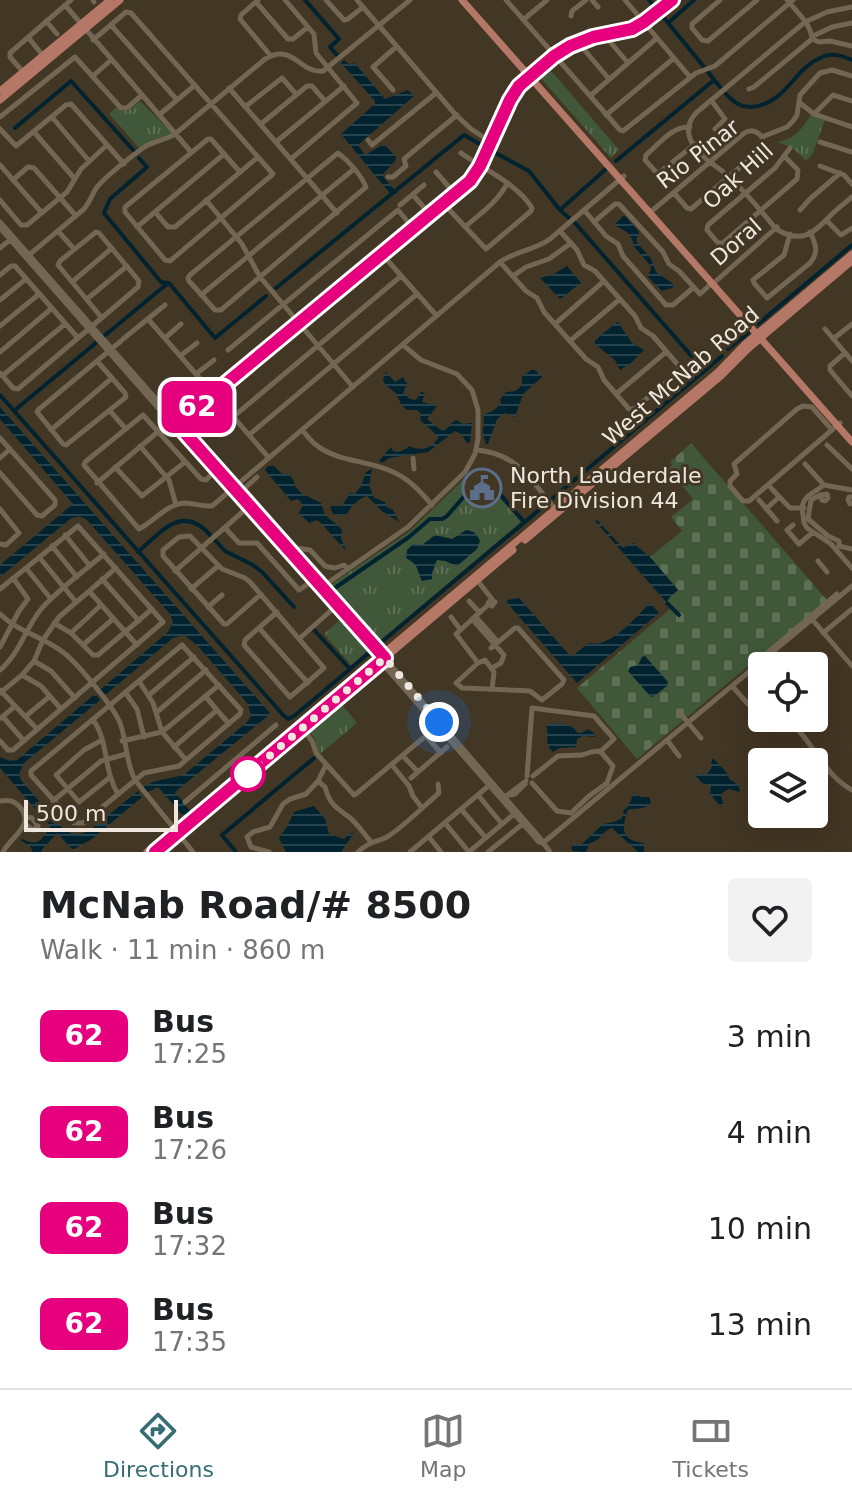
<!DOCTYPE html>
<meta charset="utf-8">
<style>
body{margin:0;font-family:"DejaVu Sans",sans-serif;background:#f2f2f2;color:#202124;height:100vh;display:flex;flex-direction:column;font-size:30px;white-space:nowrap}
*{box-sizing:border-box;margin:0}
p{font-size:26px;color:#757577}
.icon{flex:none;width:44px;height:44px;fill:none;stroke:currentColor;stroke-width:2;stroke-linecap:round;stroke-linejoin:round}
.map{position:relative;height:852px;overflow:hidden}
.details{display:flex;flex-direction:column;background:#fff;flex:1}
.details>*{flex:none}
.badge{padding:0 16px;border-radius:12px;font-size:28px;line-height:52px}
.buttons{position:absolute;left:748px;top:652px;display:grid;gap:16px}
.buttons a{display:grid;place-items:center;width:80px;height:80px;border-radius:8px;background:#fff;box-shadow:0 8px 32px #0002;font-size:40px}
.scale{position:absolute;left:24px;bottom:20px;width:154px;box-sizing:border-box;padding-left:8px;border:4px solid #efe7dd;border-top:0;font-size:22px;line-height:28px;white-space:nowrap;color:#efe7dd;-webkit-text-stroke:6px #423624;paint-order:stroke}
.you{position:absolute;width:40px;height:40px;margin:-20px;border:6px solid #fff;border-radius:50%;background:#1a73e8;box-shadow:0 0 0 12px #1a73e833}
.map>.badge{position:absolute;translate:-50% -50%;box-shadow:0 0 0 4px #fff}
.round{display:grid;place-items:center;flex:none;width:84px;height:84px;border-radius:8px;background:#f2f2f2}
.overview{display:flex;align-items:center;justify-content:space-between;height:136px;padding:0 40px}
h1{font-size:38px;font-weight:700;line-height:60px}
ul{padding:0;list-style:none}
li{display:flex;align-items:center;gap:24px;height:96px;padding:0 40px}
li div{flex:1}
li b{display:block;font-size:30px}
li em{font-style:normal}
li .badge{min-width:88px;font-weight:700;text-align:center}
.tab-bar{display:flex;justify-content:space-around;align-items:center;height:112px;border-top:2px solid #e0e0e0;background:#fff;font-size:22px;color:#757577}
.tab-bar a{display:grid;justify-items:center;gap:4px}
.tab-bar .active{color:#366d75}
.map>svg:first-child{display:block}
.grass{fill:url(#grass-tufts)}
.cemetery{fill:url(#cemetery-stones)}
.water{fill:url(#water-rules)}
.lines{fill:none;stroke-linecap:round;stroke-linejoin:round}
.canal{stroke:#00232f;stroke-width:4}
.minor{stroke:#736653;stroke-width:5}
.major{stroke:#b67866;stroke-width:7}
.line-casing{stroke:#fff;stroke-width:18}
.line{stroke:#e6007e;stroke-width:12}
.walk{stroke:#efe7dd;stroke-width:8;stroke-dasharray:0 14.4}
.stop-dot{fill:#fff;stroke:#e6007e;stroke-width:4}
.labels{text-anchor:middle;dominant-baseline:central;stroke-width:6;stroke-linejoin:round;paint-order:stroke}
.street-label{font-size:22px;fill:#efe7dd;stroke:#423624}
.poi-label{font-size:22px;fill:#efe7dd;stroke:#423624;text-anchor:start}
</style>
<div class="map">
<svg width="852" height="852" viewBox="0 0 852 852">
<defs>
<pattern id="grass-tufts" width="24" height="20" patternUnits="userSpaceOnUse" patternTransform="scale(2)"><rect width="24" height="20" fill="#415739"/><path d="M3 7l-1-3M5 7V3M7 7l1-3M15 17l-1-3M17 17v-4M19 17l1-3" fill="none" stroke="#5d6f55"/></pattern>
<pattern id="cemetery-stones" width="16" height="16" patternUnits="userSpaceOnUse" patternTransform="scale(2)"><rect width="16" height="16" fill="#415739"/><path d="M2 7V4a2 2 0 0 1 4 0v3zM10 15v-3a2 2 0 0 1 4 0v3z" fill="#5d6f55"/></pattern>
<pattern id="water-rules" width="6" height="5" patternUnits="userSpaceOnUse" patternTransform="scale(2)"><rect width="6" height="5" fill="#00232f"/><path d="M0 2.5h6" fill="none" stroke="#26434d"/></pattern>
</defs>
<rect width="100%" height="100%" fill="#423624"/>
<path class="grass" d="M547,66L619,150L611,158L539,76V73Z
M140,101L172,133L170,135L140,149L109,114L116,107L120,110L128,111Z
M811,114L825,120L813,153L806,161L793,148L777,142C795,139 802,129 811,114Z
M466,477H469L474,481L471,487L484,502L495,492L521,522L376,644L326,588L410,531Z
M341,619L367,651L351,665L324,634Z
M339,701L357,723L320,754L316,748L315,738L306,729Z"/>
<path class="cemetery" d="M691,443L827,600L637,759L577,688L670,609L664,602L678,590L650,557L682,531L671,517L693,499L669,469L672,465L670,462Z"/>
<path class="water" d="M344,60L350,65L354,63L358,67L385,99L408,90L414,96L358,145L365,155L384,144L396,157L395,161L382,175L397,193L393,197L341,134L375,104V101L341,63Z
M624,215L639,232L636,241L651,259L656,272L675,285L672,288L662,291L647,276L651,270L650,265L635,248L632,239L627,232L614,225Z
M567,266L581,283L560,299L540,278L552,275Z
M618,322L632,343L644,350L631,363L620,370L615,360L595,344V341L602,334Z
M531,370H535L542,377L523,394L515,417L505,413L497,419L488,444H486L483,435L484,414C493,412 496,409 501,403L500,399L506,392C516,391 514,393 522,385V377Z
M386,372L395,382L403,377L407,384L403,393L410,399L416,400L421,392L425,393L422,402L437,406L427,419L442,431C449,429 450,423 456,420L463,424L472,423L470,443L466,442L461,434L455,431L428,452L389,458L382,463L379,461L391,447L393,451C399,453 405,450 409,446C422,452 431,449 439,437L421,421L420,413L417,410H407L402,406L396,393L385,385L383,379Z
M0,407L269,712V715L175,792L191,812L184,817L158,787L146,793L142,788C155,778 170,780 185,774L246,723L251,716L248,704L197,645L184,635L173,638L104,696L99,691L168,632L173,622L170,614L87,520C81,516 77,516 70,519L0,577V565L73,504L0,419Z
M268,466H274L282,474H289L294,481V485L301,493L321,503C326,523 332,517 342,530L341,538L346,551L320,522L317,520L309,523L299,513L303,505L298,499L291,501L265,470Z
M372,469L369,485L374,498L385,502L387,507L393,510L399,522L382,511L367,496C359,498 351,506 347,514L340,516L333,514L330,507L335,505L342,506L350,493L355,494L361,486L366,472Z
M597,520L623,548L633,543L650,557L678,590L669,598L667,603L595,521Z
M466,530C474,531 477,534 480,541L477,549L457,566L445,561L437,560L432,573V579L422,581C416,569 420,566 406,558L407,550L413,544L422,545L435,535L452,539Z
M519,598L571,657L589,643C610,649 636,617 650,603L659,613L577,683L508,604L507,600Z
M645,656L668,682L667,686L653,697L650,696L628,671L630,667L638,665L642,657Z
M95,694L100,700L24,763L19,774L21,780L63,829C73,836 79,836 90,830L138,791L142,797L92,839L74,849H72L57,833C52,840 43,846 41,852H33L30,846L20,840L22,839C38,846 40,842 50,828V826L0,768V757L10,761L17,760Z
M549,724C555,724 562,723 568,725C580,729 574,739 588,729L594,733L595,737L582,736L577,739L576,747L559,748L553,752C543,743 550,734 546,726Z
M713,758L728,774L729,779L738,785L740,792L729,789L723,792L721,797L723,803L721,807L710,794L711,786L702,783L695,775L696,773L700,775L707,774L712,767L711,763Z
M634,793L641,797H649L651,802C645,811 636,807 628,810C621,828 621,841 644,843V852H638L612,828C603,830 601,841 590,843L586,852L573,851L571,848L574,844L581,845L603,824L614,822L622,818L624,810L628,807Z
M314,806L325,819L329,834L344,839L351,833H354L341,852H286L279,838L287,827L294,812Z"/>
<g class="lines">
<path class="canal" d="M305,0L339,39L330,47L337,55
M649,0L655,7
M660,13L704,67
M668,23L694,0
M708,72L714,80
M726,94C733,102 741,108 752,107C787,103 793,69 822,57C832,52 842,56 852,60
M15,128L71,81L134,151
M490,150L529,171L560,210
M139,158L147,167L110,199L104,213L161,282L169,283L215,338L266,296
M616,161L714,80L722,89
M569,218L560,210L606,169
M575,223L703,369
M276,288L464,135L483,146
M758,324L852,245
M104,336L167,284
M728,349L748,333
M0,395L284,716L288,719L294,716L368,654
M15,410L97,342
M474,475L479,470L524,522
M553,498L722,356
M215,540L225,551L253,565L262,572L294,607
M138,552C162,531 183,503 211,536
M329,592L409,537L430,519H442L447,516L467,493
M667,603L679,615
M314,630L350,669
M378,645L545,505
M236,852L222,835L314,758"/>
<path class="minor" d="M93,0L94,2
M258,0L241,15L240,19L270,55
M285,0L314,34L316,53L357,103L291,159
M326,0L344,20L348,19L363,7
M357,0L455,114L471,129L491,142
M506,0L620,130L623,131L696,73L715,66L793,0
M592,0L598,7
M625,0L690,77
M720,0L692,24V28L702,40L708,41L757,0
M787,0C797,12 811,24 812,39
M256,2L288,39H293L308,27
M65,5L191,152
M852,7L827,12L805,22L697,112C689,120 686,130 691,141C697,155 717,166 728,176C746,192 761,211 776,229C802,245 814,233 832,214C838,208 845,203 852,197
M571,16L572,11L586,0
M523,20L547,0
M46,21L57,34
M111,25L177,100
M614,30L638,23L666,0
M609,31L611,43L628,63
M813,36L832,27L852,23
M28,37L40,52
M812,39L819,42L830,41L852,46
M93,40L126,12L131,13L273,174L170,261L165,260L125,212V207L208,139H211L240,172
M576,40L609,79
M555,52L581,37
M24,73L10,57V53L71,0
M93,76L111,60
M229,88L337,213
M749,89L754,87L812,39
M393,90L373,67L396,47
M590,96L657,38
M711,100L725,119L715,129
M800,103L814,114L852,127
M245,107L282,78L296,94
M814,114L833,95L852,101
M159,115L195,85
M606,115L674,58
M0,117L75,57L121,108H127L142,95
M52,117L89,161
M261,124L307,86H312L325,101
M690,127C672,126 659,144 646,155L645,160L656,172L659,173L695,144
M0,129L16,146L66,105L71,104L124,164
M34,132L74,178
M762,137L787,127L793,121L797,115L800,95L820,73L832,70L852,76
M368,140L372,145L436,93
M276,142L344,86
M820,142L852,152
M338,153C349,161 361,175 366,187L221,310H215L189,281L188,278L190,275Z
M785,157L798,170L797,179L723,243H718L707,230L708,225L775,168L790,148
M0,165L42,213
M820,166L844,175L852,184
M436,172L455,194
M388,177H393L406,166L404,159L457,115
M13,180L28,167L34,168L76,216
M674,193L687,208L691,209L759,151L763,146L762,137
M413,195L428,212
M0,200L21,225H27L67,192L81,169L107,145
M206,200L242,244L260,277L353,387
M441,201L486,249L531,211L532,208C518,184 483,169 461,153
M400,205L424,185
M584,210L606,236L618,244L623,256L666,305H673L694,287
M653,210L743,134C750,129 756,130 762,137
M800,210L810,199L840,173
M155,212L168,227H175L258,157
M826,220L841,235L852,228
M0,222L381,654L539,837L550,852
M594,222L615,204H619L663,252L669,264L679,271L700,294L712,283
M137,227L224,154
M465,227C481,213 497,202 507,184
M0,228L539,842L542,843
M58,231L74,249
M790,234L784,255L753,280L754,283L767,298L810,263C819,253 816,244 810,232
M0,248L12,238
M381,253L437,316
M29,255L84,209C90,202 92,194 97,187C106,176 134,154 146,146C155,141 166,140 175,134L265,59C293,42 300,74 323,71L410,0
M500,262L526,291L537,298L544,312L586,359L598,367L604,380L629,409H634L679,372V366L653,336L641,328L635,316L595,271L584,265L577,250L560,231
M0,275L11,266H15L78,338
M513,276L526,267L549,259L571,243
M716,281L777,227
M72,282L112,248
M201,295L354,169
M87,299L127,266
M0,300L26,279
M148,319L269,458
M555,324L604,281
M0,326L39,294
M825,329L852,361
M165,338L181,324
M123,339L165,305
M833,339L852,324
M570,341L620,299
M228,350L398,210L413,228
M0,352L52,308
M845,353L830,366V370L852,396
M180,356L197,343
M97,361L125,393L126,397L66,445L63,444L37,412L38,410L121,341
M0,373L13,388L18,389L138,287L139,281L99,233L96,232L60,261L58,265L102,318
M196,374L214,360
M2,376L65,324
M616,394L666,352
M110,411L125,428
M233,417L401,276
M177,424L470,181L480,166L510,100L519,86L554,56L570,46L593,37L632,29L644,22L672,0
M51,430L112,378
M302,430C306,434 310,440 315,444C336,462 369,460 393,472C409,479 420,491 432,505
M832,430L812,407L803,406L797,409L734,464L737,474L730,481V486L743,501H749L840,423
M249,435L417,294
M0,438L55,500V505L42,516L37,515L0,473
M827,445L852,469
M140,446L169,480L176,505
M477,450C518,454 530,479 555,509
M0,458L10,449
M413,458L414,469
M805,464L824,485
M115,467L142,496L185,462
M217,469L206,480L201,479L143,415L85,462L84,465L139,529C155,521 166,504 185,503C195,503 203,507 212,506L500,262C516,251 535,250 550,239L624,176
M257,477L246,487L245,490L296,548L310,550L325,566L329,567L335,568L344,565L348,569
M97,483L159,431
M771,488L790,508H804
M852,490L824,485L808,496L804,501L802,507L804,523L807,528L831,544L852,568
M827,494L828,498L825,501L822,500L820,495Z
M820,495L811,500L808,519L828,536L839,541V546L852,549
M852,497H849L848,500L850,504L852,503
M759,500L777,521
M0,509L19,533L6,545L0,544
M766,509L779,497
M793,525L787,530L799,544L813,532
M225,528L239,543H257L299,590L311,582
M65,535L90,566
M52,546L77,577
M39,557L76,602
M818,561L827,572
M26,568L51,599
M175,571L247,508
M102,579L139,621
M477,580L492,599
M0,589L78,526L163,622L13,750H8L0,741
M191,589L218,566
M319,589L408,527L465,472L475,454L478,439V410L472,390L457,374L421,360L403,345
M89,591L137,645
M261,594L227,624H224L163,556V550L179,537L190,536L222,569L245,578L250,582L324,668L290,697L244,645L245,640L277,612
M491,600L495,602L492,606L488,603Z
M469,601L479,612
M208,607L222,595
M0,614C18,632 44,637 64,653C77,663 117,710 121,726C127,744 126,763 135,780L193,852
M475,616L498,642
M451,617L460,629
M811,618L852,666
M472,619L504,655L501,663L492,668
M54,623L71,633L93,655H98L152,609
M259,628L308,683
M71,633L101,605
M823,633L852,609
M300,638L335,607
M84,644L113,619
M182,645L241,710L240,714L179,766L144,773L83,823H74L31,775V771Z
M0,647L19,611L28,599L13,578
M491,648L515,628H518L564,680L562,684L542,700L530,691L462,688L456,683L478,663L485,660L494,672L492,689
M765,655L837,594
M34,661L51,671L75,698
M478,663L456,634L489,604
M0,670C21,652 25,628 42,608C60,588 84,571 104,554
M22,675L41,686L61,709
M139,681L153,703L162,732L186,760
M732,686L748,704L762,711
M0,690L37,729
M125,692L137,709L144,737
M0,693L22,675L34,661L43,640L59,617L116,568
M149,695L194,657
M205,696L229,724
M157,712L206,670
M679,712L701,738
M26,716L50,696
M3,717L24,741
M1,718L15,706
M782,718C810,731 819,772 852,790
M93,720C109,741 103,770 118,794
M302,728L312,741L316,753L354,795L356,794L440,724
M426,736L441,753
M102,740L84,750L56,775L79,802L109,778
M667,740L679,756
M122,741L162,732L219,685
M174,747L217,710
M403,756L418,772
M392,765L409,786L413,796L422,808
M527,776L532,708L594,716L614,739L600,752
M411,778L447,747
M318,781L325,787C329,803 336,808 349,817C357,823 364,834 371,842
M532,783L557,811L571,813L589,796L607,783L613,766L600,751L591,752L582,755L558,756L533,776
M478,795L502,824
M511,795L515,794L525,784
M505,797L526,781
M0,801C8,800 13,800 19,806C37,825 10,837 3,852
M53,801L101,761L126,754
M185,802L276,725
M461,809L486,838
M445,823L469,852
M25,824L33,830L38,826L32,818L25,817
M429,837L441,852
M543,843L852,586
M269,852L251,847L247,837L253,832L270,827L283,804L290,799L306,794L318,781L326,765
M358,852C370,841 375,843 387,837C402,828 425,805 439,793L438,784
M410,852L492,783
M469,852L514,814
M488,852L525,822"/>
<path class="major" d="M462,0L852,442
M0,91L110,0
M0,100L120,0
M525,540L721,376L749,348L852,261
M147,852L718,372L745,344L852,254
M155,852L513,550"/>
</g>
<g class="lines">
<g class="line-casing">
<path id="line" d="M155,852L385,658L177,424L470,181L480,166L510,100L519,86L554,56L570,46L593,37L632,29L644,22L672,0"/>
</g>
<use href="#line" class="line"/>
<path class="walk" d="M248,774L385,658L439,722"/>
</g>
<defs>
<g id="civic-ring" transform="scale(2)"><circle r="9.5" fill="#423624" stroke="#5c6f8a" stroke-width="1.5"/><path d="M-.6-6.5H3V-4.5H.6V-3L4-1V1h2V6H-6V1h2V-1L-.6-3ZM-1.2 2.5V6h2.4V2.5Z" fill="#5c6f8a"/></g>
</defs>
<g fill-rule="evenodd">
<use href="#civic-ring" x="482" y="488"/>
</g>
<circle class="stop-dot" cx="248" cy="774" r="16"/>
<g class="labels">
<g class="street-label">
<text transform="translate(698 154) rotate(-38)">Rio Pinar</text>
<text transform="translate(738 176) rotate(-42)">Oak Hill</text>
<text transform="translate(736 242) rotate(-41)">Doral</text>
<text transform="translate(681 376) rotate(-41)">West McNab Road</text>
</g>
<g class="poi-label">
<text x="510" y="475">North Lauderdale<tspan x="510" dy="25">Fire Division 44</tspan></text>
</g>
</g>
</svg>
<div class="buttons">
<a><svg class="icon" aria-label="locate" viewBox="0 0 24 24"><circle cx="12" cy="12" r="6"/><path d="M12 2v4M12 18v4M2 12h4M18 12h4"/></svg></a>
<a><svg class="icon" aria-label="layers" viewBox="0 0 24 24"><path d="M12 4l9 5-9 5-9-5zM3 14l9 5 9-5"/></svg></a>
</div>
<div class="scale">500 m</div>
<div class="you" style="left:439px;top:722px"></div>
<b class="badge" style="left:197px;top:407px;background:#e6007e;color:#fff">62</b>
</div>
<section class="details">
<div class="overview"><div><h1>McNab Road/# 8500</h1><p>Walk · 11 min · 860 m</p></div><a class="round"><svg class="icon" aria-label="heart" viewBox="0 0 24 24"><path d="M12 20l-8-8c-3-5 5-10 8-4 3-6 11-1 8 4z"/></svg></a></div>
<ul>
<li><span class="badge" style="background:#e6007e;color:#fff">62</span><div><b>Bus</b><p>17:25</p></div><em>3 min</em></li>
<li><span class="badge" style="background:#e6007e;color:#fff">62</span><div><b>Bus</b><p>17:26</p></div><em>4 min</em></li>
<li><span class="badge" style="background:#e6007e;color:#fff">62</span><div><b>Bus</b><p>17:32</p></div><em>10 min</em></li>
<li><span class="badge" style="background:#e6007e;color:#fff">62</span><div><b>Bus</b><p>17:35</p></div><em>13 min</em></li>
</ul>
</section>
<nav class="tab-bar">
<a class="active"><svg class="icon" aria-label="directions" viewBox="0 0 24 24"><path d="M12 3l9 9-9 9-9-9zM9 14v-3h6M13 9l2 2-2 2"/></svg>Directions</a>
<a><svg class="icon" aria-label="map" viewBox="0 0 24 24"><path d="M3 6l6-2 6 2 6-2v14l-6 2-6-2-6 2zM9 4v14M15 6v14"/></svg>Map</a>
<a><svg class="icon" aria-label="tickets" viewBox="0 0 24 24"><path d="M3 7h18v10H3zM15 7v10"/></svg>Tickets</a>
</nav>
